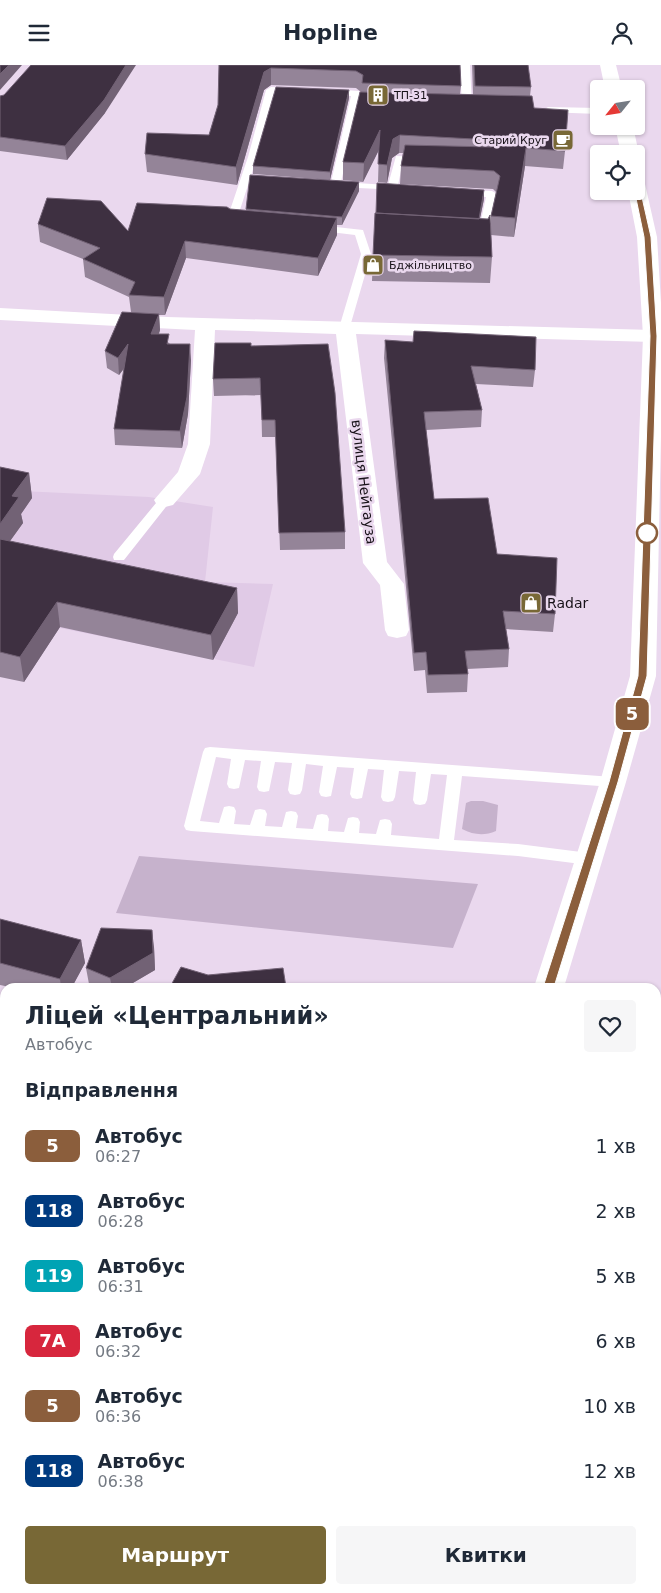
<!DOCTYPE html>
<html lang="uk">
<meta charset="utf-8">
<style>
body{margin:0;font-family:"DejaVu Sans",sans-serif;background:#f6f6f7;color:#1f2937;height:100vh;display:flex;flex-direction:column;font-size:19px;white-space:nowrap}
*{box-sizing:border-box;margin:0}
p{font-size:16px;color:#747a83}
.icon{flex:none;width:28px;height:28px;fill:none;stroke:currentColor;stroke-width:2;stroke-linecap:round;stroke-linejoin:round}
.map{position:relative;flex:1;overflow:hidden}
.details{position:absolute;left:0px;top:918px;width:661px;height:611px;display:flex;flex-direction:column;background:#fff;border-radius:15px 15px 0 0;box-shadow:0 1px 4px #0004}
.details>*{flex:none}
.badge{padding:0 10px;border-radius:8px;font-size:18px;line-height:32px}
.needle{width:32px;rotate:240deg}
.fabs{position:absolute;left:590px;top:15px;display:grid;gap:10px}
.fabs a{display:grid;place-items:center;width:55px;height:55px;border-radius:5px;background:#fff;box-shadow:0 1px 4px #0004;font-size:25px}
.map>.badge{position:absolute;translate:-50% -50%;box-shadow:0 0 0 2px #fff}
h2{padding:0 25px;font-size:19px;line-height:45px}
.round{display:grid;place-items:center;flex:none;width:52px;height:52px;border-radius:5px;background:#f6f6f7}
.headline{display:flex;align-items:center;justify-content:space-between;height:85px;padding:0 25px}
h1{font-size:24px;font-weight:700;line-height:38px}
.button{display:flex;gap:10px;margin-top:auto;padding:10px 25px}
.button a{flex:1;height:58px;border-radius:5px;background:#786836;color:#fff;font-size:20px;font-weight:700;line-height:58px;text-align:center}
.button a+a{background:#f6f6f7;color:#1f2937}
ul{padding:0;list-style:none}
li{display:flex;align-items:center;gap:15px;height:65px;padding:0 25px}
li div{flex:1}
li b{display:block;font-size:19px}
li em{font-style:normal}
li .badge{min-width:55px;font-weight:700;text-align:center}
header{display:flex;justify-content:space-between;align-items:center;height:65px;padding:0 25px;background:#fff;font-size:22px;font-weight:700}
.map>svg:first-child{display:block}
.built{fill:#e0cae6}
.green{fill:#c6b2cc}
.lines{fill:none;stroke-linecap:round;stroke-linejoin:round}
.path{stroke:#988b9b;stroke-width:4;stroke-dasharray:3 4.5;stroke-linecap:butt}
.lane{fill:#fff;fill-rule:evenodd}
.street{fill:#fff;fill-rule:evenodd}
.secondary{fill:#fff;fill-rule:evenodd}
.wall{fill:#948498}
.shaded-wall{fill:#726275}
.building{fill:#3e3041;stroke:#726275}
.line{fill:#8b5e3c;stroke:#fff}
.stop-dot{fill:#fff;stroke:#8b5e3c;stroke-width:2.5}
.labels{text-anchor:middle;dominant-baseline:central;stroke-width:5;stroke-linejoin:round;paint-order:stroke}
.far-poi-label{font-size:11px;fill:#181219;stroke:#ead8ee;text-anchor:start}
.street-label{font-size:14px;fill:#181219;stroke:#ead8ee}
.poi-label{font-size:14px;fill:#181219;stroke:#ead8ee;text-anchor:start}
</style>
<header><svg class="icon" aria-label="menu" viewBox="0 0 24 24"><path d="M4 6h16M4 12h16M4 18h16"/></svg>Hopline<svg class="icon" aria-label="person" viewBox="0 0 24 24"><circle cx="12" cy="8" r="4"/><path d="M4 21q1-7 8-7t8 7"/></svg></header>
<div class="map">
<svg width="661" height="1528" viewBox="0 0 661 1528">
<rect width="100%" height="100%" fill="#ead8ee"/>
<path class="built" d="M0,425L149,432L213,442L205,517L273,519L254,602L0,551Z"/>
<path class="green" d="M471,736H483L498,740L496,766C484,771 474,770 462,764L466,738Z
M139,791L478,819L453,883L116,848Z"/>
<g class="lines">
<path class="path" d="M656,944H661"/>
<path class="lane" d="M460,0H470L472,42L467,45L462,42Z
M271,22L294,23L299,26L294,29L275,28L251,111L270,113L275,116L270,119L249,117L237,154L243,157L238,160L227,159L226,157L248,92L266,25Z
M329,24L359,26V37L377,38L382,41L377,44L358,43L341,117L388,120L396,91L424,92V96H403L398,120L401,123L400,125L317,121V117H331L351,31L326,29V25Z
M548,42L599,43V49L545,47L543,45Z
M464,125L492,126L497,129L486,176H478L477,174L486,132L460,130V126Z
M318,160L363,165L371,189L349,265H341L339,263L361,189L355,170L314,165L313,163L314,161Z
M165,431L171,435L169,438L124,495H114L113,492L114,489L161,432Z
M210,682L613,712L618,713L620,717L618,721L613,722L462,711L454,775L518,779L589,788L594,790L597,794L594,798L589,800L518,791L191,766L186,765L184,761L203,687L205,683ZM216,692L231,694L227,719L229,723L234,724L239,723L245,695L261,696L257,722L259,726L264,727L269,726L275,697L292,698L288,725L290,729L295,730L300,729L302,725L306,699L323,701L319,727L321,731L326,732L331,731L337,702L354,703L350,729L352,733L357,734L362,733L368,704L384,705L381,732L383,736L388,737L393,736L395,732L399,706L416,707L413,735L415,739L420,740L425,739L427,735L431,709L447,710L439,774L391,770L392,759L390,755L385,754L380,755L376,769L359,768L360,757L358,753L353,752L348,753L344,767L328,766L329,754L327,750L322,749L317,750L313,764L296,763L298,751L296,747L291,746L286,747L282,762L265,761L267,749L265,745L260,744L255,745L250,760L234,759L236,746L234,742L229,741L224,742L219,758L200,756Z"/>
<path class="street" d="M0,243L167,252L653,265L660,267L661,274L653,277L356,269L387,497L404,519L409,565L406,571L397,573L388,571L385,565L380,520L363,498L336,269L215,265L210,379L200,409L173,440L165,442L157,440L154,435L178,407L188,379L195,265L0,255Z
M0,1124L5,1125V1153L0,1152Z
M656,1307L661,1308V1342L656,1341Z"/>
<path class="secondary" d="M600,0H616L622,24H605Z
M615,61H633L639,89L636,93V89H621Z
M636,114L642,115L645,119L657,172L661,238V371L656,611L626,717L564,922H534L600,717L630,611L643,271L637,172L628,126H636Z
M311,1524H349L348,1528H309Z"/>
</g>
<path class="wall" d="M219,0H460L461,21L460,29L473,30L472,0H528L531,22L530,31L534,43L565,86L563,104L525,101L514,172L491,170L492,192L490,218L372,216L373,190L484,134L480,154L491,158V151L496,127L493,124L400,119L401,101L403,88H399L392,93L387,118L378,117L379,84L363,117L343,115V97L361,27L356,23L271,20L264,25L237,120L147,107L145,89L209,70L218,40Z
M0,31L105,48L67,95L0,86Z
M349,33L330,115L253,109V101Z
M359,117V126L342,160H337V170L318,211L186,193L165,250H159L160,265L159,269L170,279L191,295L188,349L182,383L115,380L114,364L124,304L119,310L107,303L105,286L131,247L129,232L85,212L83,194L40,177L38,159L128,166L230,144L246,146V144Z
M385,275L535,305L533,322L476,319L482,345L481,362L426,365L434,434L497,489L555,549L553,567L506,564L509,584L508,602L467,604L468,609L467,627L427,628L425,605L414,606L384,293Z
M251,281L345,467V484L280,485L276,372H262L261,330L214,331L213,314Z
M0,402L29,408L32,433L21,449L23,458L10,476L237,523L238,548L213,595L60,562L24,617L0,612Z
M0,854L81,875L85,898L72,922H10L0,920Z
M154,882L155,905L126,922H96L89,919L86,903Z
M0,988L5,990V1078L0,1076Z"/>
<path class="shaded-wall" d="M9,0H22L0,25V9Z
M126,0H136L105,48L67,95L65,81Z
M271,3V20L264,25L237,120L236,102L264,7Z
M349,25V33L330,115V107Z
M380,65V83L363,117L364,98Z
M400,70L399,88L392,93L387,118V100L393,74Z
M526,83L525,101L514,172L515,153Z
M359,117V126L342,160V152Z
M484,125V134L476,171L477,162Z
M337,153V170L318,211V193Z
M185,176L186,193L165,250L164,232Z
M159,249L160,265L153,285L151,269Z
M128,279L129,296L119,310L118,293Z
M190,279L191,295L188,349L182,383L180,366Z
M29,408L32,433L21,449L23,458L0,490V459L12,431Z
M237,523L238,548L213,595L211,570Z
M57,537L60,562L24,617L20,592Z
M152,865L154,882L155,905L126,922H112L110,913Z
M81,875L85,898L72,922H61L60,914Z
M47,1524H62L60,1528H45Z"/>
<path class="building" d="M0,0H9L0,9Z
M31,0H126L104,35L65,81L0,72V31L4,30Z
M219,0H460L461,21L362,18L363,10L356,6L271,3L264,7L236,102L145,89L147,68L209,70L218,40Z
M474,0H528L531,22L475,21Z
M276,22L349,25L330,107L253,101Z
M360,27L532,31L534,43L568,45L565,86L526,83L515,153L491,151L500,111L494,106L401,101L405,80L491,82L493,81L492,75L400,70L393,74L387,100L378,99L380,65L364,98L343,97Z
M250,110L359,117L342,152L246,144Z
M377,118L484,125L479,154L376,148Z
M47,133L101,136L128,166L137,138L227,142L230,144L337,153L318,193L185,176L164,232L129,230L135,217L83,194L100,183L38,159Z
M375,148L488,154L490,150L492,192L373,190Z
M122,247L159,249L151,269H169L167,279H190L187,332L180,366L114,364L128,279L118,293L105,286Z
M414,266L536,272L535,305L471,301L482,345L424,347L434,434L488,433L497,489L557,493L555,549L503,546L509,584L465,586L468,609L428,610L426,587L414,588L385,275L413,277Z
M215,278H251V281L328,279L335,328L345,467L279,468L275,355H262L260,313L213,314Z
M0,402L29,408L12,431L19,432L0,459Z
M0,474L237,523L211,570L57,537L20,592L0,587Z
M0,854L81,875L60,914L0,898Z
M101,863L152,865L153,888L110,913L86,903Z
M181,902L208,910L283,903L286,922H170Z
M0,988L5,990V1054L0,1053Z
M0,1242L5,1244V1524H47L45,1528H0Z
M656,1349L661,1351V1386L656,1404Z"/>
<path class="line" d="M636,117L639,119L651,172L657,271L647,611L618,717L554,922L548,927L543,922L609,717L638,611L650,271L644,172L633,119Z"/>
<defs>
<g id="building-square" transform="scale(1.125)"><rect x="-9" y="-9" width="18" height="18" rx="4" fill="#786836" stroke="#ead8ee"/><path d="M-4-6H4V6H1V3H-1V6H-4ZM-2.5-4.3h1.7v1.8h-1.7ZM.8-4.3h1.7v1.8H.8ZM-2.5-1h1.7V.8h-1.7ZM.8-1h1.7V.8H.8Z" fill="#fff"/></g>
<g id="cafe-square" transform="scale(1.125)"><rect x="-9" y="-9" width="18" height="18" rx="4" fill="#786836" stroke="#ead8ee"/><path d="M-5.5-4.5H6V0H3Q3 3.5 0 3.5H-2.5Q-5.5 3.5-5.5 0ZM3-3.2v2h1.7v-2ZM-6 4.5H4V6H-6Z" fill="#fff"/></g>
<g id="shop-square" transform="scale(1.125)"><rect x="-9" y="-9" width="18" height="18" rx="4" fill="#786836" stroke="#ead8ee"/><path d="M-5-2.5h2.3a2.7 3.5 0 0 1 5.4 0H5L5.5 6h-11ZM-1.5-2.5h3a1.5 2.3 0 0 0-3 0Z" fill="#fff"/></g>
</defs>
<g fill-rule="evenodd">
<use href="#building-square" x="378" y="30"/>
<use href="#cafe-square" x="563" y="75"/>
<use href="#shop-square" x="373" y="200"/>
<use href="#shop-square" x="531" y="538"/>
</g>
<circle class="stop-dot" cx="647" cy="468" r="10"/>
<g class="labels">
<g class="far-poi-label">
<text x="394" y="30">ТП-31</text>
<text x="547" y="75" text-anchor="end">Старий Круг</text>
<text x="389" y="200">Бджільництво</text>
</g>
<g class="street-label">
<text transform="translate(364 417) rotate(83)">вулиця Нейгауза</text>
</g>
<g class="poi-label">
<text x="547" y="538">Radar</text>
</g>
</g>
</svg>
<div class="fabs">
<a><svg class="needle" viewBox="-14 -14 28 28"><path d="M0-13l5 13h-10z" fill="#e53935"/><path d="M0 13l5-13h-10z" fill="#747a83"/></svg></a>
<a><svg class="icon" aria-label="locate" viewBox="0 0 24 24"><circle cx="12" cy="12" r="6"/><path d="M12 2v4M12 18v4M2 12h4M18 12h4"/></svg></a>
</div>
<b class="badge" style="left:632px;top:649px;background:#8b5e3c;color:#fff">5</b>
<section class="details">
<div class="headline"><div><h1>Ліцей «Центральний»</h1><p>Автобус</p></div><a class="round"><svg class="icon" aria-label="heart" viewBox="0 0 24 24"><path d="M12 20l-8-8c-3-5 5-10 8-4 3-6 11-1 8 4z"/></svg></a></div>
<h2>Відправлення</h2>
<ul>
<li><span class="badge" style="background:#8b5e3c;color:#fff">5</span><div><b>Автобус</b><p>06:27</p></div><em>1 хв</em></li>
<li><span class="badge" style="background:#003b80;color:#fff">118</span><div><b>Автобус</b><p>06:28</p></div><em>2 хв</em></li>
<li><span class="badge" style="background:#00a3b4;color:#fff">119</span><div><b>Автобус</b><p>06:31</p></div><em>5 хв</em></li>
<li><span class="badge" style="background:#d7263d;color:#fff">7А</span><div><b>Автобус</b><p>06:32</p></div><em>6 хв</em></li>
<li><span class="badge" style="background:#8b5e3c;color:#fff">5</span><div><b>Автобус</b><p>06:36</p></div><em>10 хв</em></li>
<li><span class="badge" style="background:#003b80;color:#fff">118</span><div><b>Автобус</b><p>06:38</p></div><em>12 хв</em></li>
</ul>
<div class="button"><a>Маршрут</a><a>Квитки</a></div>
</section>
</div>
